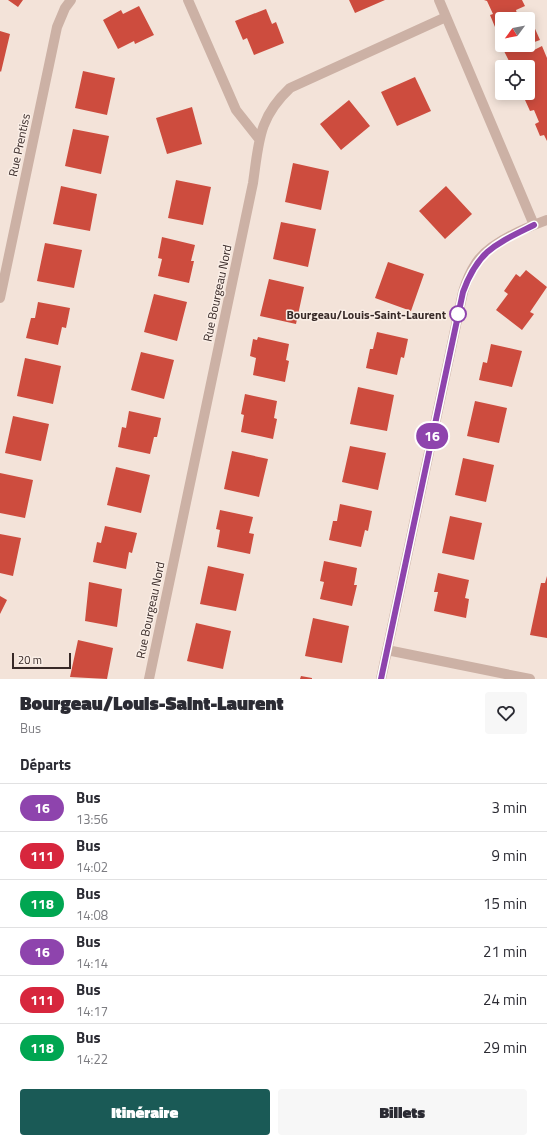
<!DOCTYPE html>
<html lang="fr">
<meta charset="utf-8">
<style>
body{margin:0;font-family:"Titillium Web",sans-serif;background:#f7f7f7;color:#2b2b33;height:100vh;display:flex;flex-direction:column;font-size:15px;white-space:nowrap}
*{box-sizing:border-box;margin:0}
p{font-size:13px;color:#7c7c81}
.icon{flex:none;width:22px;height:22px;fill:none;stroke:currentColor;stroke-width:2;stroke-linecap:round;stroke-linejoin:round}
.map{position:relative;height:679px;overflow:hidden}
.side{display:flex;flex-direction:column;background:#fff;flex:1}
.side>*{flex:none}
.badge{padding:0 8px;border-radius:13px;font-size:14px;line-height:26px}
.needle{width:26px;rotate:238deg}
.controls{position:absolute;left:495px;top:12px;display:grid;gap:8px}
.controls a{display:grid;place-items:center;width:40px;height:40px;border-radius:4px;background:#fff;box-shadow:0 2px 10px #0003;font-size:20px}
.scale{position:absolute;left:12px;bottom:10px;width:59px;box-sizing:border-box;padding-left:4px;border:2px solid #372927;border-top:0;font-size:11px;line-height:14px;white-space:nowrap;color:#372927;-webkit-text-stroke:3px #faeee6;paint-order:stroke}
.map>.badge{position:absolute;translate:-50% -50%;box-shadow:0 0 0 2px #fff}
h2{padding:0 20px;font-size:15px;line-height:36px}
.round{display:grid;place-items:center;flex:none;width:42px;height:42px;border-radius:4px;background:#f7f7f7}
.head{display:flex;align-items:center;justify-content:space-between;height:68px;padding:0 20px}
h1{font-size:19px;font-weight:800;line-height:30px}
.button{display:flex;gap:8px;margin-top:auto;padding:8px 20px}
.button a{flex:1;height:46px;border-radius:4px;background:#1a5a56;color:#fff;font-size:16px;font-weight:800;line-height:46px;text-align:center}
.button a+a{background:#f7f7f7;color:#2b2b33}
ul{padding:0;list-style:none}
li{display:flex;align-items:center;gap:12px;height:48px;padding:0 20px;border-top:1px solid #e1e1e2}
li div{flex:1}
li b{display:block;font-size:15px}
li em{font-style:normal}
li .badge{min-width:44px;font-weight:700;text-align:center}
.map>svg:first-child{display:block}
.building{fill:#cd4c3e}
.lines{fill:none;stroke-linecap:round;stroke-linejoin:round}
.minor{stroke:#ccb1a5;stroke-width:10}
.line-casing{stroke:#fff;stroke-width:9}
.line{stroke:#8e44ad;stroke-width:6}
.stop-dot{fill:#fff;stroke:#8e44ad;stroke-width:2}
.labels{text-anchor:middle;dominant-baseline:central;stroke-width:3;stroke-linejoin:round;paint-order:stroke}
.street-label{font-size:12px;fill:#372927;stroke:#faeee6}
.stop-label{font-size:12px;font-weight:bold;fill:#372927;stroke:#faeee6;text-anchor:end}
</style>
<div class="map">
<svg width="547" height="679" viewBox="0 0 547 679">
<rect width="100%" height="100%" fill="#f3e3d9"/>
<path class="building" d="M8,0H23L18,7Z
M349,0H385L355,13Z
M484,0H522L525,6L516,10L518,17L502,19V24L495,27L490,15L493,14L487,1Z
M139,6L154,35L135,44L134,41L118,49L103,20L121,10L123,14Z
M266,9L272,24L276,22L284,43L254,55L247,38L243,40L235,21Z
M532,22L540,40L529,44L532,51L542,46L547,58V141L544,135L540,136L535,124L539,122L534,110L530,111L525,100L530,98L527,93L528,67H516L513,62L510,63L504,51L508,49L506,45H528V24Z
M0,31L10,34L1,72L0,71Z
M83,71L115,78L107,115L75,108Z
M415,77L431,111L397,126L381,92Z
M349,100L370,126L341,150L320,124Z
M192,107L202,144L167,154L156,118Z
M73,129L109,136L101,174L65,166Z
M293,163L329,171L321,210L285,202Z
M176,180L211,187L203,225L168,218Z
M61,186L97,194L90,231L53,224Z
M446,186L472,214L445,239L419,211Z
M281,222L316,229L308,267L273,259Z
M162,237L195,245L191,261H194L189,283L158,276L162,259L158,258Z
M45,243L82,250L74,288L37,281Z
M388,262L424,274L411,311L375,298Z
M526,270L547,287L530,312L534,314L522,330L496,310L508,294L504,291L516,274L520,277Z
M269,279L304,287L296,324L260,316Z
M154,294L187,302L177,341L144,332Z
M38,302L70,308L66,328L62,327L58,345L26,338L31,318H35Z
M377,332L408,339L404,358L401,357L397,375L366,368L370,349H373Z
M258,337L289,344L286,360L289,361L285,382L253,375L256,358L250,356L253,339L257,340Z
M491,344L522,351L512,387L479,380L483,362L487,363Z
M141,352L174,360L164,399L131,390Z
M25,358L61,366L53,404L17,396Z
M358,387L394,395L387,431L350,424Z
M245,394L277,401L274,418L277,419L273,439L241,432L244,415L241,414Z
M475,401L507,408L499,443L467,436Z
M129,411L161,418L157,437H154L150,454L118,447L122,427L126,428Z
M13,416L49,424L41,461L5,453Z
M350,446L386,453L378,490L342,482Z
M232,451L268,459L259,497L224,489Z
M463,458L494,465L486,502L455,495Z
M116,467L150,475L141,513L107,505Z
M0,473L33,480L25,518L0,513Z
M340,504L372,511L368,531L365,530L361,547L329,540L333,521H337Z
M220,510L253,517L249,533L254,534L250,554L217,547L220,530L216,529Z
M450,516L482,523L474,560L442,553Z
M105,526L137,533L132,553L129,552L126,569L93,562L97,542L101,543Z
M0,534L21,538L13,576L0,573Z
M324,561L357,568L354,585H357L352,606L320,599L324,582L320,581Z
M208,566L244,574L236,611L200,604Z
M438,573L469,580L465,598L469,599L466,618L434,611L438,592H434Z
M547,576V638L530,635L541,583H545Z
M89,582L122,589L117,627L85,621Z
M0,596L7,600L0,614Z
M313,618L349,626L342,663L305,656Z
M196,623L231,631L223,669L187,661Z
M78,640L113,648L107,679L70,677Z
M301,676L312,678V679H300Z"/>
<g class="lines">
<path class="minor" d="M188,0L236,110L259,139
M439,0L534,225
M0,298L57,27L65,8L71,0
M387,650L530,679
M149,679L253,183C259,142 258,118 290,88L446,17
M381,679L463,292C466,282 470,272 476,263C489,243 525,228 547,220"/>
</g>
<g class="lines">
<g class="line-casing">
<path id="line" d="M381,679L463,292C478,250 496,244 534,225"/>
</g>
<use href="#line" class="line"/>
</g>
<circle class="stop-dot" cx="458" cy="314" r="8"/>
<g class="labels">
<g class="street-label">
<text transform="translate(19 145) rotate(-78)">Rue Prentiss</text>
<text transform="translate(217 293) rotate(-78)">Rue Bourgeau Nord</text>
<text transform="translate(150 610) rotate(-78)">Rue Bourgeau Nord</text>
</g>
<g class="stop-label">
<text x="446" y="314">Bourgeau/Louis-Saint-Laurent</text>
</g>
</g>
</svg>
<div class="controls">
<a><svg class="needle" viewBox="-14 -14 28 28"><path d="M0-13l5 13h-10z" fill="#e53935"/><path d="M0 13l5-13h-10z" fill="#7c7c81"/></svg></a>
<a><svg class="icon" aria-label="locate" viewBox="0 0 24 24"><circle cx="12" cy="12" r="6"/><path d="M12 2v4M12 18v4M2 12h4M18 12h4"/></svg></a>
</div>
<div class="scale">20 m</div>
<b class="badge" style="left:432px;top:436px;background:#8e44ad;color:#fff">16</b>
</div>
<section class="side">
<div class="head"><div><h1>Bourgeau/Louis-Saint-Laurent</h1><p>Bus</p></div><a class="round"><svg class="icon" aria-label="heart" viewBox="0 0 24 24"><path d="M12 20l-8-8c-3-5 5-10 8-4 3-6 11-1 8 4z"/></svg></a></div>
<h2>Départs</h2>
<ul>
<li><span class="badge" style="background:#8e44ad;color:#fff">16</span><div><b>Bus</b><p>13:56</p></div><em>3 min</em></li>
<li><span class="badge" style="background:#d7263d;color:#fff">111</span><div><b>Bus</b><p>14:02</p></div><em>9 min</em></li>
<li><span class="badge" style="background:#00a651;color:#fff">118</span><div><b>Bus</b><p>14:08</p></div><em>15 min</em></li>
<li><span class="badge" style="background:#8e44ad;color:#fff">16</span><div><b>Bus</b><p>14:14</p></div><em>21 min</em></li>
<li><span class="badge" style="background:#d7263d;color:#fff">111</span><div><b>Bus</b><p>14:17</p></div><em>24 min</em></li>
<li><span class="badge" style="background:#00a651;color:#fff">118</span><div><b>Bus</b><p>14:22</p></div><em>29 min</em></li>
</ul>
<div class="button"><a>Itinéraire</a><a>Billets</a></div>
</section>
